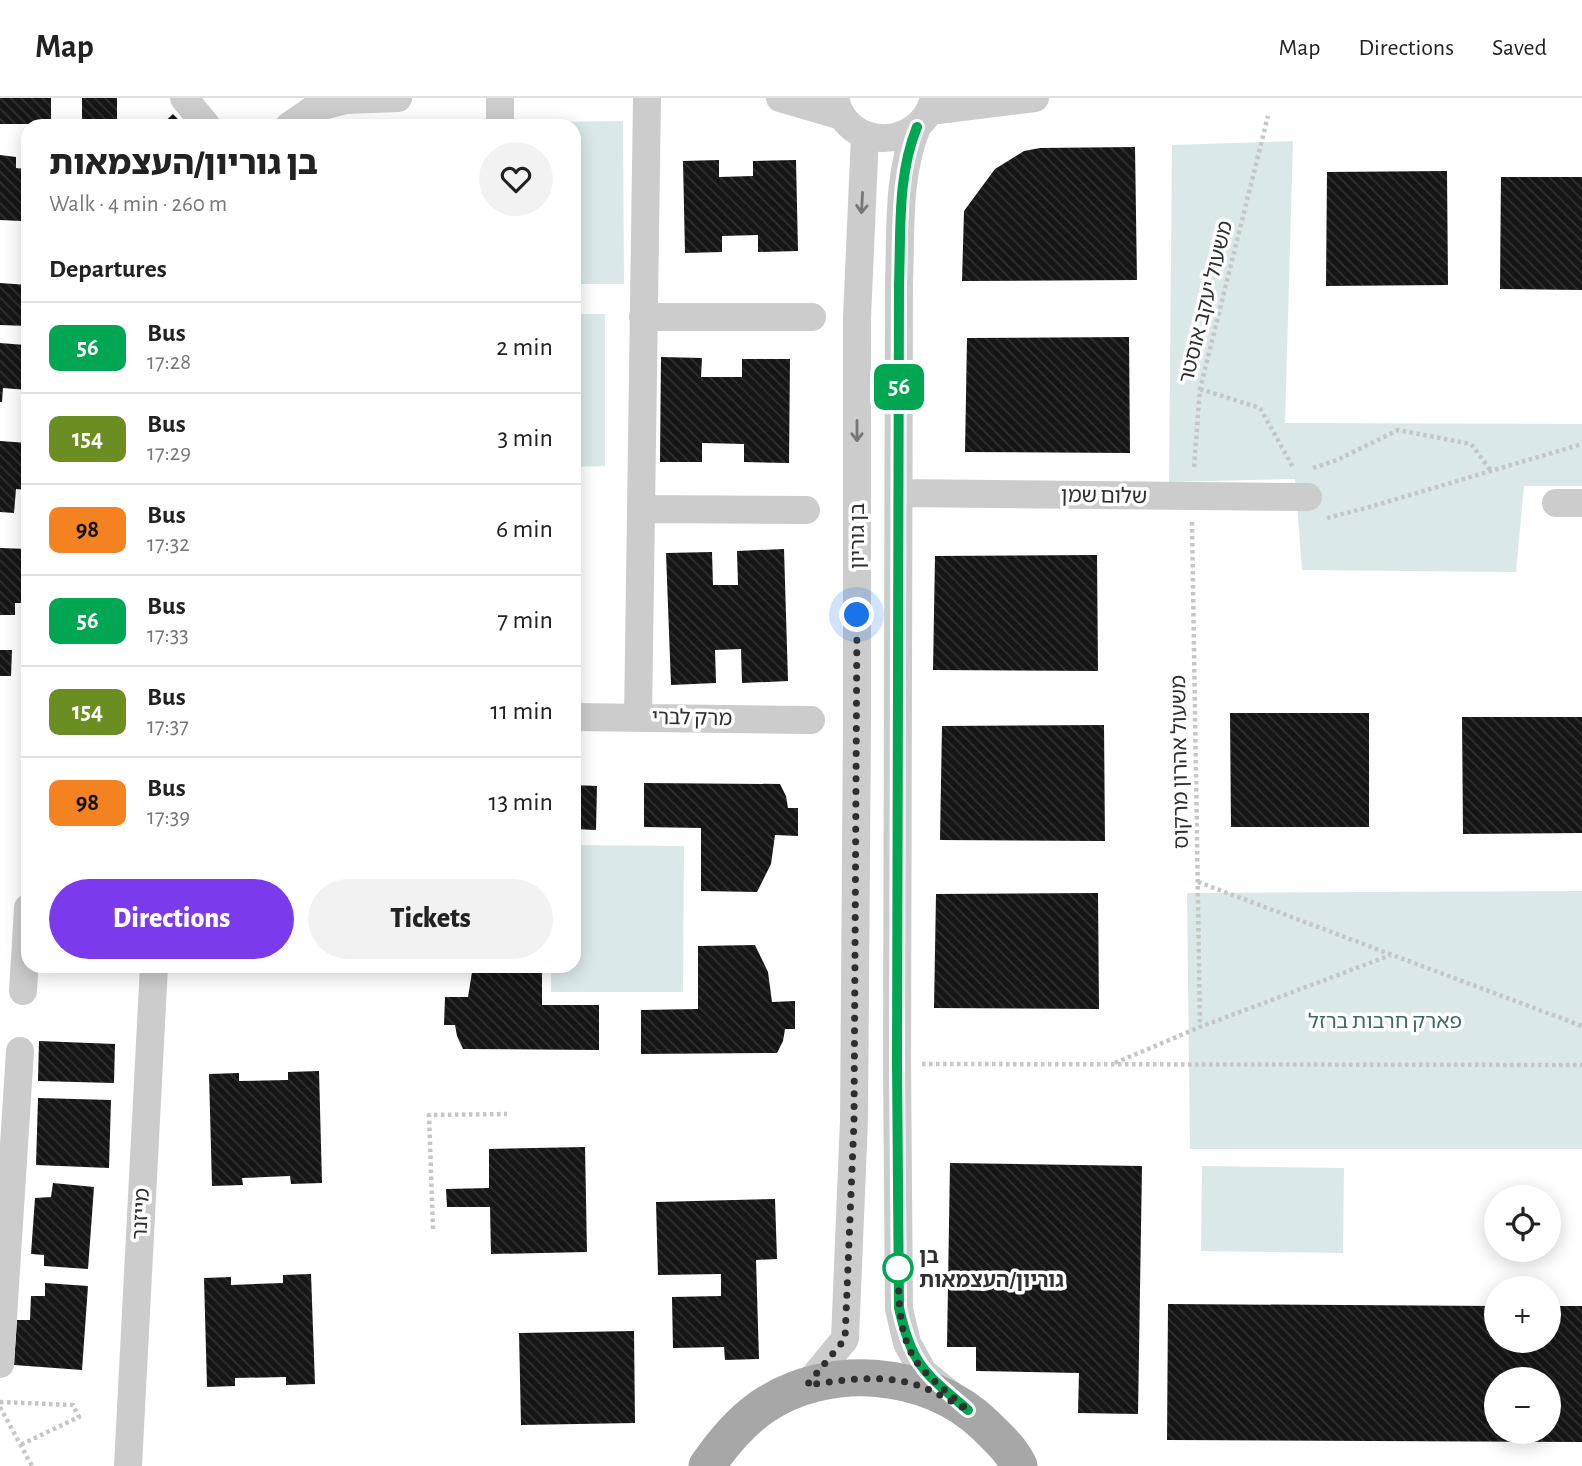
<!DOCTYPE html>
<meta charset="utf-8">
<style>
body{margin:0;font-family:"Alegreya Sans","Noto Sans Hebrew",sans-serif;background:#f2f2f2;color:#222;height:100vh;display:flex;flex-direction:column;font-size:26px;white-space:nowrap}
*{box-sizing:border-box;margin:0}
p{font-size:23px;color:#767676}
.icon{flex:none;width:38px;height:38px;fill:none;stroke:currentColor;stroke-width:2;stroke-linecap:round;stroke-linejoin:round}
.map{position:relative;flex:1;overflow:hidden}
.panel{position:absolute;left:21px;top:21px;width:560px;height:854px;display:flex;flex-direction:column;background:#fff;border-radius:21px;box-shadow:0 4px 18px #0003}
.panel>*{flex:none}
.badge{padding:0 14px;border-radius:10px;font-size:24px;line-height:46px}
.fabs{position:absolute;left:1484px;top:1087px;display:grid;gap:14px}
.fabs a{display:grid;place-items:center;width:77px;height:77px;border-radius:50%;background:#fff;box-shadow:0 4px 18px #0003;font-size:35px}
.you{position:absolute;width:35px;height:35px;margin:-18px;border:5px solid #fff;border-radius:50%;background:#1a73e8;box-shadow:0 0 0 10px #1a73e833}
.map>.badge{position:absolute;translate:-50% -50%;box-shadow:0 0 0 4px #fff}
h2{padding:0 28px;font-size:26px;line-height:63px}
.round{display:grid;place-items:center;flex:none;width:74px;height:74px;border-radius:37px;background:#f2f2f2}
.headline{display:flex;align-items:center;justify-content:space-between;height:119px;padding:0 28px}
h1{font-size:33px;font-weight:800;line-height:52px}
.button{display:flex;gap:14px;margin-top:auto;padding:14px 28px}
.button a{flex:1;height:80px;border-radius:42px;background:#7c3aed;color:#fff;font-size:28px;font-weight:800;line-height:80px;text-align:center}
.button a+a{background:#f2f2f2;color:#222}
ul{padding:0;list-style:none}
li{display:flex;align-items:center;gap:21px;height:91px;padding:0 28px;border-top:2px solid #e0e0e0}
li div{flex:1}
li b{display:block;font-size:26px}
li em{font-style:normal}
li .badge{min-width:77px;font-weight:700;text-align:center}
header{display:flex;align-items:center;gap:42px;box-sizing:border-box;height:98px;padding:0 35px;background:#fff;border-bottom:2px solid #e0e0e0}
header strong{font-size:33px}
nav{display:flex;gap:38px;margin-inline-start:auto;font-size:24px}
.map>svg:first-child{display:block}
.green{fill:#dae9e8}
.building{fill:url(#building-back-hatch);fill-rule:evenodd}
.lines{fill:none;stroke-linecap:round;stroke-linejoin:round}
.path{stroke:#c6c6c6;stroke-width:4.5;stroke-dasharray:3.5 3.5;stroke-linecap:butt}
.minor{stroke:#ccc;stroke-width:28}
.major{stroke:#a7a7a7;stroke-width:37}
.oneway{stroke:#767676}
.line-casing{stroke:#fff;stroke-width:16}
.line{stroke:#00a651;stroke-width:10}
.walk{stroke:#2f2f2f;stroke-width:7;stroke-dasharray:0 12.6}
.stop-dot{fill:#fff;stroke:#00a651;stroke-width:3.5}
.labels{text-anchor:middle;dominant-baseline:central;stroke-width:7;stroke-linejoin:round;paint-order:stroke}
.street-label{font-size:21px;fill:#2f2f2f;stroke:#fff}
.park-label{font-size:21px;fill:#3c6b6a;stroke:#fff}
.stop-label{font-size:21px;font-weight:bold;fill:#2f2f2f;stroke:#fff;text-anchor:start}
</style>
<header>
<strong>Map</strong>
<nav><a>Map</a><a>Directions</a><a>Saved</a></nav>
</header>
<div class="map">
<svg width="1582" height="1368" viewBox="0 0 1582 1368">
<defs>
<pattern id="building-back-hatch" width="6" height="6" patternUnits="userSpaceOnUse" patternTransform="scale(1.75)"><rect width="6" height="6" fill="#161616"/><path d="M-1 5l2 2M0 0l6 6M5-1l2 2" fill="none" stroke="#303030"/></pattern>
</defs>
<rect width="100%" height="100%" fill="#fff"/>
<path class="green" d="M623,23L624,186H574V28H556V24Z
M1293,43L1285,325L1582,326V388H1524L1516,474L1302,472L1295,381L1169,384L1172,47Z
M574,216H605V368L574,369Z
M574,747L684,748L683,894H551V868H574Z
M1582,793V1051H1190L1187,795Z
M1202,1068L1344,1070L1343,1155L1201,1153Z"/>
<path class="building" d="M0,0H51V26H0Z
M82,0H117V28H82Z
M173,16L185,28H160Z
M1135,49L1137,182L962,183L964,113L995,71L1024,53L1040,50Z
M0,57L16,59V70L25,71L21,123L0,122Z
M719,62V79L753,78V63L796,62L798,153L758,154V137L722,138V154L685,155L683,63Z
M1447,73L1448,187L1326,188L1327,74Z
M1501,79H1582V192L1500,191Z
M0,185L28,187V228L0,227Z
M1129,239L1130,355L965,354L967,240Z
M0,245L25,247L24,262L28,263V292L3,290L2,304H0Z
M661,259L702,260L701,279H742V261H790L789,365L744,364V346L702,345V364H660Z
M0,343L28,345V392L16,391L14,415L0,414Z
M574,420H579L578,467H574Z
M0,450L28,451L27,505H15V517H0Z
M784,451L788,583L742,585L741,551L715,552L716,585L671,587L666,455L712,454L713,487H738L737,453Z
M1097,457L1098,573L933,572L935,458Z
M574,527H579V570H574Z
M0,552H12L11,578H0Z
M1230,615H1369V729H1231Z
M1462,619H1582V735L1463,736Z
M1104,627L1105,743L940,742L942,628Z
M644,685L780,686L786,698L788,710H798V738L775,737L771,766L757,794L701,793V730L644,729Z
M574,687L597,688L596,732L574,731Z
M1098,795L1099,911L934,910L936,796Z
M755,847L768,874L772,904L795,903V931H785L783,943L777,955L641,956V912L698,911V848Z
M473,868H542V907H599V952L463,951L457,938L455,927H444L445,899H468Z
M39,943L115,946L114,985L38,983Z
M319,973L322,1085L291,1086L290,1078L242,1080L243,1087L212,1088L209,976L239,975V983L288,982V974Z
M38,1000L111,1002L109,1070L36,1067Z
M585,1049L587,1154L491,1156L490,1109H447L446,1091L489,1090V1051Z
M950,1065L1142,1068L1138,1316L1078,1315L1079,1275L976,1273V1249H947Z
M53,1085L94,1089L88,1171L44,1168V1157L31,1156L35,1100L51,1099Z
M775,1101L777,1161L756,1162L759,1261L725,1262L724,1249L673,1250L672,1199L721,1198V1176L658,1177L656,1104Z
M311,1176L315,1286L286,1287V1279L235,1280V1288L207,1289L204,1180L231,1179V1187L283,1185V1177Z
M45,1185L88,1188L82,1272L14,1267L17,1222H30L31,1198H45Z
M1168,1206L1496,1208V1242H1549V1208H1582V1344L1167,1342ZM1496,1281H1549V1334H1496Z
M634,1233L635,1325L521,1327L519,1235Z"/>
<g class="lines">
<path class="path" d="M1200,291L1260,310L1294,371
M1194,369L1200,291L1268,18
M1313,370L1337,362L1398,332L1471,346L1491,373
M1327,420L1366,410L1582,346
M1192,424L1200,929
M1198,784L1582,928
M1115,965L1200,929L1391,857
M922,966L1582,967
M433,1131L429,1017L507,1016
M0,1304L73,1307L79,1319L20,1347
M0,1309L32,1368"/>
<path class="minor" d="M184,0L207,28
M500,0V28
M780,0L842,18
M835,0C846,54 921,53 934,0
M930,13L1035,0
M289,28L315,10L346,2L398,0
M917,29C897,78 901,133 899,186L897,965L899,1211L907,1245L923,1274L950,1296
M643,219H812
M899,395L1308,399
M1556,405H1582
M641,411L806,412
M574,619L811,622
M638,620L647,0
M28,810L26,844H28
M23,893L26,844
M0,1266L20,953
M807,1287L845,1241L854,1022L857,622V220L865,37
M128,1368L154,868"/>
<path class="major" d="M707,1368C722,1346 739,1325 762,1309C828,1264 928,1272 985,1327C998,1340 1011,1351 1019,1368"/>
</g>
<defs><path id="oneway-shaft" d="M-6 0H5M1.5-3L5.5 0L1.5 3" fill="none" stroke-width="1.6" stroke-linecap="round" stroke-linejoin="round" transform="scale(1.75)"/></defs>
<g class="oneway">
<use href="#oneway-shaft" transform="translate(862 105) rotate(93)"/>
<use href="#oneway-shaft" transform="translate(857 333) rotate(90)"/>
</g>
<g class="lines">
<g class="line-casing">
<path id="line" d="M917,29C897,78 901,133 899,186L897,965L899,1210C912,1268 925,1275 968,1312"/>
</g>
<use href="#line" class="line"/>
<path class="walk" d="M857,517L854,1023L845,1241L807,1287C843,1282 884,1275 920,1288C936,1294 952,1304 968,1312C954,1300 939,1288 926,1275C898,1248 899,1206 898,1170"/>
</g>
<circle class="stop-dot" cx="898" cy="1170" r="14"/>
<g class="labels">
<g class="street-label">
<text transform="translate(1206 204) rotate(-76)">משעול יעקב אוסטר</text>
<text transform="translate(1104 398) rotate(1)">שלום שמן</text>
<text transform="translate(857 438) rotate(-90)">בן גוריון</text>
<text transform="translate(692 620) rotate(1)">מרק לברי</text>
<text transform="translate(1180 664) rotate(-91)">משעול אהרון מרקוס</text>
<text transform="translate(141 1116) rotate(-87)">מייזנר</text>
</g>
<g class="park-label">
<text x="1385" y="923">פארק חרבות ברזל</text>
</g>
<g class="stop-label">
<text x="919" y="1158">בן<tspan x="919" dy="24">גוריון/העצמאות</tspan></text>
</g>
</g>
</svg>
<div class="fabs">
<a><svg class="icon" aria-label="locate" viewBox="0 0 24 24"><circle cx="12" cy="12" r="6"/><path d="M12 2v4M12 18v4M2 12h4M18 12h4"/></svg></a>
<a>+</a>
<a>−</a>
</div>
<div class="you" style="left:857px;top:517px"></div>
<b class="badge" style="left:899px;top:289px;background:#00a651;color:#fff">56</b>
<section class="panel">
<div class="headline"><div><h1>בן גוריון/העצמאות</h1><p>Walk · 4 min · 260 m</p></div><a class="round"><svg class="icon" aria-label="heart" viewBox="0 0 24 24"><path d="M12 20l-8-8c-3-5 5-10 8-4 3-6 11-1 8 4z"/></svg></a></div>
<h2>Departures</h2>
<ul>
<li><span class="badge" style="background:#00a651;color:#fff">56</span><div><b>Bus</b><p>17:28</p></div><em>2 min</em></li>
<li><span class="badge" style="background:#6b8e23;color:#fff">154</span><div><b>Bus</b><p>17:29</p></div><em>3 min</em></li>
<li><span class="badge" style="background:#f58220;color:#111">98</span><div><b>Bus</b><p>17:32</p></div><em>6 min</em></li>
<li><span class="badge" style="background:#00a651;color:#fff">56</span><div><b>Bus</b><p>17:33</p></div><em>7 min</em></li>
<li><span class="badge" style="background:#6b8e23;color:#fff">154</span><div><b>Bus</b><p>17:37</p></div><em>11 min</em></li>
<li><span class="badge" style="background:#f58220;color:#111">98</span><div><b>Bus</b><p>17:39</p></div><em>13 min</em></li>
</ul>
<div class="button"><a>Directions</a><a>Tickets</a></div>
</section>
</div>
